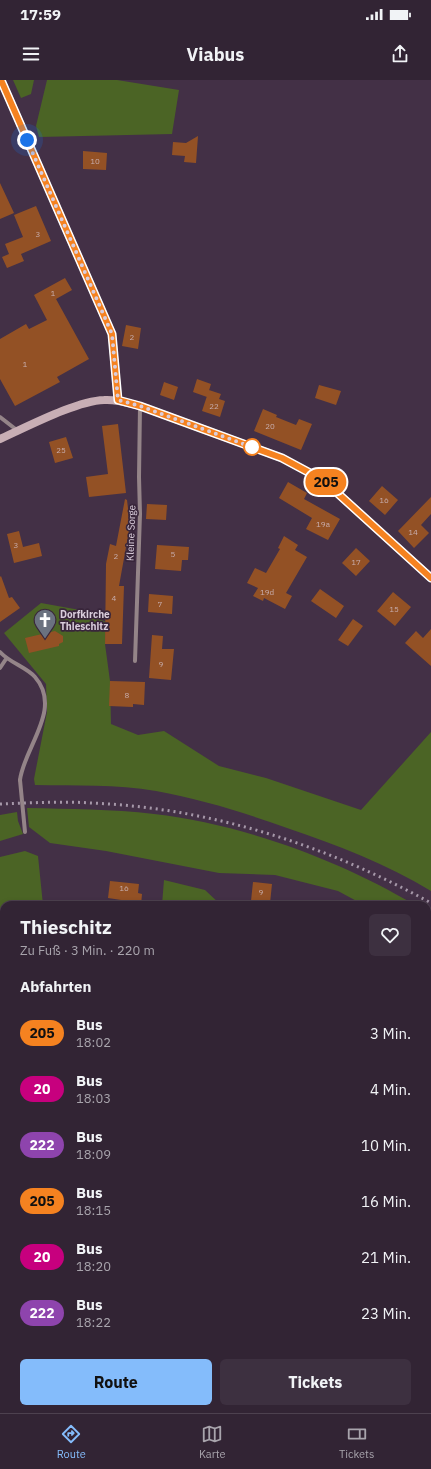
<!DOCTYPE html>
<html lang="de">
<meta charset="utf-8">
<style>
body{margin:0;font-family:"IBM Plex Sans",sans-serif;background:#3d3040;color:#f1f3f6;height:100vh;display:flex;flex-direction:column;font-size:15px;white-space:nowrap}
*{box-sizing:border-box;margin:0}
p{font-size:13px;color:#a8a4ac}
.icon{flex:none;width:22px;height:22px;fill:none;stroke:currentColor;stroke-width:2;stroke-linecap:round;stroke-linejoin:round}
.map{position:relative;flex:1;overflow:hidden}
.side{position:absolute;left:0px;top:821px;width:431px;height:512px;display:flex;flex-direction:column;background:#322434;border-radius:12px 12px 0 0;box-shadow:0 2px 6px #0003,0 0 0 1px #4d414f}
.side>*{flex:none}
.badge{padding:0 8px;border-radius:13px;font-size:14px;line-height:26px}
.you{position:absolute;width:20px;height:20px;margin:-10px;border:3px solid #fff;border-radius:50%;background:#1a73e8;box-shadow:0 0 0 6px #1a73e833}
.map>.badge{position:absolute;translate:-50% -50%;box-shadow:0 0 0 2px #fff}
h2{padding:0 20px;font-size:15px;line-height:36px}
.round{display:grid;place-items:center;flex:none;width:42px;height:42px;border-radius:6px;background:#3d3040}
.summary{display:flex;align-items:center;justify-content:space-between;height:68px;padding:0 20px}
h1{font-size:19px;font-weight:800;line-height:30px}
.primary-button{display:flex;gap:8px;margin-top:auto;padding:8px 20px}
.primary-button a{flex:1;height:46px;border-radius:6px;background:#84bcfb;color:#111;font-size:16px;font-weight:800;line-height:46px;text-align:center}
.primary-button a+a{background:#3d3040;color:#f1f3f6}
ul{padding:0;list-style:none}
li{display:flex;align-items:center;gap:12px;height:56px;padding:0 20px}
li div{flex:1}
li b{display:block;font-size:15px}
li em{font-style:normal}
li .badge{min-width:44px;font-weight:700;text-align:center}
.status{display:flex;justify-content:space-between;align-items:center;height:28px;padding:0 20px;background:#322434;direction:ltr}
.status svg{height:11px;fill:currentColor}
header{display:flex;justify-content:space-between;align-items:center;height:52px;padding:0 20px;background:#322434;font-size:18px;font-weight:800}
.tabs{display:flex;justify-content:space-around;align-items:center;height:56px;border-top:1px solid #4d414f;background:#322434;font-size:11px;color:#a8a4ac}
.tabs a{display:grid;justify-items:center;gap:2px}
.tabs .active{color:#84bcfb}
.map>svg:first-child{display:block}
.green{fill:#4b6425}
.building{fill:#935125}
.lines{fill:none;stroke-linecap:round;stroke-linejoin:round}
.minor{stroke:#948488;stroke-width:4}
.secondary{stroke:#c8aeb5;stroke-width:8}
.rail{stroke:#a698a9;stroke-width:3;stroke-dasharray:2 4;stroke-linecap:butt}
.minor-bridge{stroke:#948488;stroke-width:4}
.line-casing{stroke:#fff;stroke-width:9}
.line{stroke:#f58220;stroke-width:6}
.walk{stroke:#d9cddb;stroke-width:4;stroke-dasharray:0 7.2}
.stop-dot{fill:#fff;stroke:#f58220;stroke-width:2}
.labels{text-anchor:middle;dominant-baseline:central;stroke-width:3.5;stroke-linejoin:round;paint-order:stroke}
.number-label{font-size:8px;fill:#c8aeae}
.street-label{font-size:10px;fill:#d9cddb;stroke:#39263b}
.poi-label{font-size:10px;font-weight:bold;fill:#d9cddb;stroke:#39263b;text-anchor:start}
</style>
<div class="status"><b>17:59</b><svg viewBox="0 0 49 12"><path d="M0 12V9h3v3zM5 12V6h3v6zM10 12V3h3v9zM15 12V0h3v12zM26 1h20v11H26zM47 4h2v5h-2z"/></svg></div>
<header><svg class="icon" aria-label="menu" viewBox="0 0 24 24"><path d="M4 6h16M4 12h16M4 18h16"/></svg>Viabus<svg class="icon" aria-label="share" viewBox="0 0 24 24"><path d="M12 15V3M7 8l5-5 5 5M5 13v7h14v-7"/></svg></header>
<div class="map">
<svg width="431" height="1333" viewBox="0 0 431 1333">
<rect width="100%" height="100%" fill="#433046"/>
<path class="green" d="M13,0H34L31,14L21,18Z
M47,0H117L179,10L172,54L39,57L36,46Z
M41,523L80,530L106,542L105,564L110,601L111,644L138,655L164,651L219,686L266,698L361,730L431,652V811C387,784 337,765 287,748C245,733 201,719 156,711C116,704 76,706 35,705L34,699L47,632L46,604L4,553Z
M27,728C69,729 112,729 154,734C242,744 340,780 415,825H364L338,811L275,795L219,793L106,771L50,763L29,747Z
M17,732L18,741L23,754L0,761V735Z
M25,771L38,776L43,825H4V996H0V777Z
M164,800L205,810L221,825H162Z
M427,832L431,834V862L427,860Z
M427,955L431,956V976L427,986Z
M427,1131L431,1132V1194L427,1192Z"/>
<path class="building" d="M198,56L196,83L184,82L185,76L172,75L173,62L186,63Z
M83,71L107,73L106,90L83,89Z
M0,103L14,133L0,139Z
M36,126L51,161L21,174L24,181L7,188L2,177L9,174L5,164L23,157L14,135Z
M65,198L72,210L56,219L89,279L57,297L60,302L15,326L0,299V259L26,244L29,249L47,240L34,215Z
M126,245L141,248L138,269L122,266Z
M197,299L211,304L207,317L193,312Z
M164,302L178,307L174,320L160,315Z
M319,305L341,311L336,325L315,318Z
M209,310L221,314L219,319L225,321L220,337L202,331Z
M263,329L277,335L276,337L296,345L299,339L312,344L301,370L254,351Z
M118,344L126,413L89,417L86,397L108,394L102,346Z
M66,357L73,378L55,383L49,362Z
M288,402L307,413L304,419L340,439L328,460L306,449L312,438L279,418Z
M382,406L398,420L385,435L369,421Z
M431,417V434L421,445L429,453L414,468L398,451Z
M125,419L127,420L130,445L119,506H124L122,564H105L106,484L110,464L116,466Z
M147,424L167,425L166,440L146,439Z
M19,451L23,467L39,463L42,476L14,483L7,454Z
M284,456L298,465L295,470L307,477L286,513L292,516L285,529L264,518L263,521L253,516L258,508L247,503L255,488L266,493L280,469L278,468Z
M157,465L189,467L188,480H182L181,491L155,489Z
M356,468L370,481L356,496L342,483Z
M1,496L9,518L12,517L20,528L0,542V497Z
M320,509L344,526L336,538L311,521Z
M393,512L411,527L395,546L377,531Z
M149,514L173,516L172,534L148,532Z
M353,539L363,546L348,566L338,560Z
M431,549V586L405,563L416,551L423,558Z
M55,551L63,556V562L59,564V566L29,573L25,558Z
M152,555L163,556L162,569H174L171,600L149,598Z
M110,601L145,602L144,625L133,624V627L109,626Z
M110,801L139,804L138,813L142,814L141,825H127L128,821L108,818Z
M253,802L272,804L270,823L251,821Z"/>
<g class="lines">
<path class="minor" d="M0,337L18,351
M0,572C10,583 26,587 35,597C63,629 24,667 20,700
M135,581L140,434L139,397L140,326
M0,588L6,579"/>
<path class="secondary" d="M1,0L112,254L118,320
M0,359C27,347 76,321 104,320C116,319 128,323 140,326L282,378L323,400L431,498"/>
<path class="rail" d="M0,724C30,723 61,721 91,723C211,728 326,765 431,823"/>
<path class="minor-bridge" d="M20,700L25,752"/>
</g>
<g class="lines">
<g class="line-casing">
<path id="line" d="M1,0L112,254L118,320L140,326L282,378L323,400L431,498"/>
</g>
<use href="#line" class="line"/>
<path class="walk" d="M27,60L112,254L118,320L140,326L252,367"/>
</g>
<defs>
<g id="church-pin" transform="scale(1.15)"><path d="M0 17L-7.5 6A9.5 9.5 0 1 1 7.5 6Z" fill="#6b7280" stroke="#39263b"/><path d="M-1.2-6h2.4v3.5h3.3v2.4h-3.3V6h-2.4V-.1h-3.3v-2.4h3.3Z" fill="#fff"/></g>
</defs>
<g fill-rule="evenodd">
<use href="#church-pin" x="45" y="540"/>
</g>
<circle class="stop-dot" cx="252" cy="367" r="8"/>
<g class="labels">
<g class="number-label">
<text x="95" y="81">10</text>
<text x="38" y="154">3</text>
<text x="53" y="213">1</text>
<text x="132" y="257">2</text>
<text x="25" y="284">1</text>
<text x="214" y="326">22</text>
<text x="270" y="346">20</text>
<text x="61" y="370">25</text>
<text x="384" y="420">16</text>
<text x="323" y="444">19a</text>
<text x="413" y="452">14</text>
<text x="16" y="465">3</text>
<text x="173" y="474">5</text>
<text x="116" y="476">2</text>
<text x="356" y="482">17</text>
<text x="267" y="512">19d</text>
<text x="114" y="518">4</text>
<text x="160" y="524">7</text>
<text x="394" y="529">15</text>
<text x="161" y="584">9</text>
<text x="127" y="615">8</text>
<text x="124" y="808">16</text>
<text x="261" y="812">9</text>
</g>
<g class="street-label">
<text transform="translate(131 453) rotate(-88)">Kleine Sorge</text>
</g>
<g class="poi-label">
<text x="60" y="534">Dorfkirche<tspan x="60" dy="12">Thieschitz</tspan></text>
</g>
</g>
</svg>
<div class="you" style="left:27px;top:60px"></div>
<b class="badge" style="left:326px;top:402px;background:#f58220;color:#111">205</b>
<section class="side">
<div class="summary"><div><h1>Thieschitz</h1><p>Zu Fuß · 3 Min. · 220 m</p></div><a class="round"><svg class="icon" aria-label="heart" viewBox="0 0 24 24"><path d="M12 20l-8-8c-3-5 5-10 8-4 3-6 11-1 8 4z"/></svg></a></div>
<h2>Abfahrten</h2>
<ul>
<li><span class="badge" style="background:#f58220;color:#111">205</span><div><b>Bus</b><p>18:02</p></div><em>3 Min.</em></li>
<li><span class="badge" style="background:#c7007e;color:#fff">20</span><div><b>Bus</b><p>18:03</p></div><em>4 Min.</em></li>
<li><span class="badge" style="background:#8e44ad;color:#fff">222</span><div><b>Bus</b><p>18:09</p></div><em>10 Min.</em></li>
<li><span class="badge" style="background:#f58220;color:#111">205</span><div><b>Bus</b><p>18:15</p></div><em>16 Min.</em></li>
<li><span class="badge" style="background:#c7007e;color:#fff">20</span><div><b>Bus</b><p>18:20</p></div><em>21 Min.</em></li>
<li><span class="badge" style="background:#8e44ad;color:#fff">222</span><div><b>Bus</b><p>18:22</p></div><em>23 Min.</em></li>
</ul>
<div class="primary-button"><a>Route</a><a>Tickets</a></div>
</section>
</div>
<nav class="tabs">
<a class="active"><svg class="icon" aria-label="directions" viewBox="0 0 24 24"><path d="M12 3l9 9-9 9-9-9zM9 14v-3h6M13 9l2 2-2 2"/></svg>Route</a>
<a><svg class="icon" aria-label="map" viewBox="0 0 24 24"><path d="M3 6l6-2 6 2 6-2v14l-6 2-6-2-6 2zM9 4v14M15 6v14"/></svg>Karte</a>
<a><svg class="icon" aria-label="tickets" viewBox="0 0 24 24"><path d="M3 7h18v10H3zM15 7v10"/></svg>Tickets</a>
</nav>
